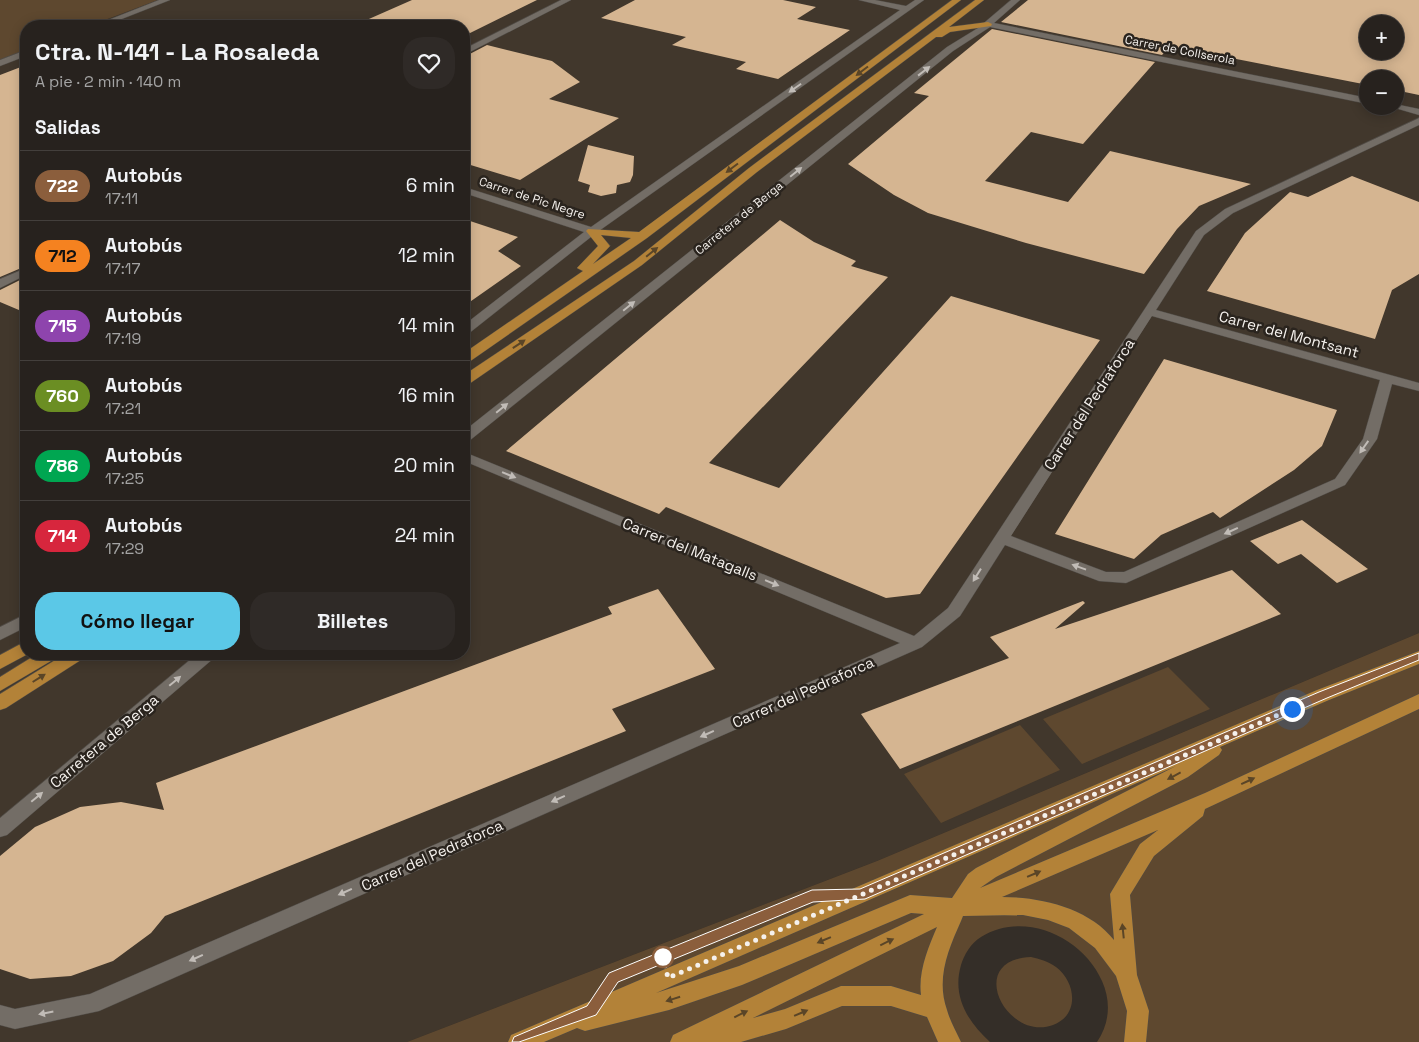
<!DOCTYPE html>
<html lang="es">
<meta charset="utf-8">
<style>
body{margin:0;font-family:"Space Grotesk",sans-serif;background:#2f2a27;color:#f1f3f6;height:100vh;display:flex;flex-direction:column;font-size:19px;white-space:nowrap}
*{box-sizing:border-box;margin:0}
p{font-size:16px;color:#a4a4a4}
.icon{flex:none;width:28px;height:28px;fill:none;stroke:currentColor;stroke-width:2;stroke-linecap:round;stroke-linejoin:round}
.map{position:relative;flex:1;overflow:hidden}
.panel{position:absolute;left:20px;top:20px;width:450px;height:640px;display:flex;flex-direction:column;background:#27221e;border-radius:20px;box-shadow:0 2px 12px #0003,0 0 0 1px #433f3c}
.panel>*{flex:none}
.badge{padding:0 10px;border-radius:16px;font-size:18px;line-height:32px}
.controls{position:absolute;left:1359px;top:15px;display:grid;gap:10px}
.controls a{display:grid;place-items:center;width:45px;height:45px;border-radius:50%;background:#27221e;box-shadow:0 2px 12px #0003,0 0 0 1px #433f3c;font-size:25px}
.you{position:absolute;width:25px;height:25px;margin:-12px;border:4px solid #fff;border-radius:50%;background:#1a73e8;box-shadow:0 0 0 8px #1a73e833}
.map>.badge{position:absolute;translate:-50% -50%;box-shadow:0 0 0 2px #fff}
h2{padding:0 15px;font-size:19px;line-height:45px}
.round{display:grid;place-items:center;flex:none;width:52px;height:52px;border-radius:20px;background:#2f2a27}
.summary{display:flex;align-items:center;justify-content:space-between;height:85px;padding:0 15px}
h1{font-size:24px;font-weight:700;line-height:38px}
.cta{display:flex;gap:10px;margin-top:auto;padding:10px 15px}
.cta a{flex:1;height:58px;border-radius:20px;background:#5bc8e7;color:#111;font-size:20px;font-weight:700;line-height:58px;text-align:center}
.cta a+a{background:#2f2a27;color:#f1f3f6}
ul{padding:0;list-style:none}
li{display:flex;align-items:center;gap:15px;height:70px;padding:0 15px;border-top:1px solid #433f3c}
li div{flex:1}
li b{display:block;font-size:19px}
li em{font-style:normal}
li .badge{min-width:55px;font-weight:700;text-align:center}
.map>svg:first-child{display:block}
.built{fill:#41372c;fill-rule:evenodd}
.green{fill:#5e482f}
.building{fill:#d5b591;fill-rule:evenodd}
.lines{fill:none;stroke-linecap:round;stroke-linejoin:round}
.minor-casing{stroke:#4f4b46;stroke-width:1}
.major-casing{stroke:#4f4b46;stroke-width:1}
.minor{fill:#736d66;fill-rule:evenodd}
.major{fill:#b38238;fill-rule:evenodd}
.oneway{fill:#5a4527}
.oneway2{fill:#c1bcb7}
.line{fill:#8b5e3c;stroke:#fff}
.walk{stroke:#f5f1ed;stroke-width:5;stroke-dasharray:0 9}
.stop-dot{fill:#fff;stroke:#8b5e3c;stroke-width:2.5}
.labels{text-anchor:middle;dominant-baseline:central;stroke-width:5;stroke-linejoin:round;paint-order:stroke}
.far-street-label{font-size:12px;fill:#f5f1ed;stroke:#2a241e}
.street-label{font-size:15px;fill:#f5f1ed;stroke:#2a241e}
</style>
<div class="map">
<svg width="1419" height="1042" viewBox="0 0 1419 1042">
<rect width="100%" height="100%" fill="#342e28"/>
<path class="built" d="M158,0H1419V633L877,861L407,1042H0V60L26,50V654H464V26H89ZM1368,24H1395V51H1368ZM1368,79H1395V106H1368Z"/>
<path class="green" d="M0,0H158L89,26H26V50L0,60Z
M1419,633V1042H1097C1110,1023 1111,1001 1102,981C1083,937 1024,910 981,937C971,943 964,955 961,965C952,996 967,1021 990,1042H407L877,861Z
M1168,667L1210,709L1082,764L1043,719Z
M1020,725L1060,770L941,823L904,774Z
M1031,957C1039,959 1048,961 1056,967C1076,982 1080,1015 1053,1025C1007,1042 964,960 1031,957Z"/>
<path class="building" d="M412,0H537L464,36V26H353Z
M635,0H783L816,7L797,19L850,30L778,79L736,69L746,62L672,45L686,37L601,18Z
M1028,0H1419V95L1395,90V79H1368V85L1170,46L1162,55L1001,22ZM1368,24H1395V51H1368Z
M992,29L1155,62L1083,144L1031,132L985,181L1068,202L1110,151L1251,184L1199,206L1177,229L1144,274L1026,243L928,213L894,195L848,164L929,96L914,93Z
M487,45L552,61L580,82L549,99L619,118L520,180L464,163V57Z
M26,65V266L0,277V75Z
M588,145L634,156L633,175L630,182L617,185L616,193L601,196L588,192L590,185L578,181Z
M1352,176L1419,202V274L1392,290L1375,339L1207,291L1245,233L1290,192L1308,197Z
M464,219L518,237L498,251L521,266L464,306Z
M780,220L814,242L856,261L851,266L888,277L709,463L779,488L951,296L1100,340L920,594L886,598L666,507L659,514L506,451Z
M26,277V313L0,302V290Z
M1164,359L1337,410L1322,446L1294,470L1220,518L1213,512L1161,535L1134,559L1055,534Z
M1302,520L1368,569L1337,583L1301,554L1278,564L1250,541Z
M1232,570L1281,614L900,769L861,714L1009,658L990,637L1083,601L1085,603L1055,629Z
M658,589L715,669L612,709L626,731L165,916L151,933L113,961L71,976L30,979L0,969V856L35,827L80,807L121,802L164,810L156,783L612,614L608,607Z"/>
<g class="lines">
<g class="minor-casing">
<path id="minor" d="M159,0H170L104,26H93Z
M561,0H571L464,55V49Z
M859,0H875L906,6L915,0H924L596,233L468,334L464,335V325L584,232L464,193V187L591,227L900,10Z
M1011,0H1020L994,23L1368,98V104L990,27L953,51L469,441L464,442V431L947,47L978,28Z
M26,50V56L0,66V60Z
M1395,104L1419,109V115L1388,106H1395Z
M1419,118V125L1233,213L1204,235L1156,310L1419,383V391L1392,384L1377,439L1345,485L1126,583L1099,581L1005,545L960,616L922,647L99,1011L15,1029L0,1025V1005L15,1009L90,994L900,643L464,461V452L914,636L948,608L1196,231L1225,209ZM1152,316L1380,380L1363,439L1335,479L1124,572H1106L1011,536Z
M26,268V275L0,288V279Z
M26,614V627L0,640V627Z
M197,654H216L214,658L7,835L0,837V818Z"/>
</g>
<g class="major-casing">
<path id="major" d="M952,0H961L647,238L469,362L464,363V353L583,271L577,268L598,246L586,231L588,229L639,232ZM601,235L631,238L593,264L610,246Z
M975,0H984L949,27L988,22L992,24L991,26L950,32L942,37H936L757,172L642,265L469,384L464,385V375L634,261L749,168Z
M26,641V654H28L0,669V655Z
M1419,651V664L1329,700L1220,747L1222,750L1219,755L1188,777L996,877L980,888L1205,793L1419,694V709L1205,809L1203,816L1154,856L1130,895L1137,975L1149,1011L1146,1042H1124L1127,1011L1116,976L1095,948L1069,928L1048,920L1023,915L963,916L961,921C948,950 936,979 947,1010C950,1021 956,1031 961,1042H938L927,1017L891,1006H842L786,1029L741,1042H670L673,1035L924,914L911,913L742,985L669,1010L585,1031L577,1028L544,1042H508L511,1035L1317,690ZM1176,766L976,868L968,874L952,898L910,895L739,966L656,993ZM1158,830L1140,844L1110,894L1114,940C1089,908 1041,897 1002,897ZM937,927C928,948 918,972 921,995L891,986H841L785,1009L753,1018Z
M37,654H58L56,658L0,691V677Z
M65,654H86L84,658L6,708L0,710V694Z"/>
</g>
<use href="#minor" class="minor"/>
<use href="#major" class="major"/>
</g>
<defs><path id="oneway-solid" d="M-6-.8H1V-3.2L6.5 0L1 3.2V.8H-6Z" transform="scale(1.25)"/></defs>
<g class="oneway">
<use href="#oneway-solid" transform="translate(862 71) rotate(143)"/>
<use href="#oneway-solid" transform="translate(732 168) rotate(143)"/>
<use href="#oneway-solid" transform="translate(652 252) rotate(-39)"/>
<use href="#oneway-solid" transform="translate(519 344) rotate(-34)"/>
<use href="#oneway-solid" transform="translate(39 678) rotate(-32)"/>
<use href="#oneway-solid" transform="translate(1174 776) rotate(152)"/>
<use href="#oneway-solid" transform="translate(1248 781) rotate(-25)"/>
<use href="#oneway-solid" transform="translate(1034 874) rotate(-23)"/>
<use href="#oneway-solid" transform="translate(1123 931) rotate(-96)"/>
<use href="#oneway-solid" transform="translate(824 940) rotate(157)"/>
<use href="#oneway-solid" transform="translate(887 942) rotate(-26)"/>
<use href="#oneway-solid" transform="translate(673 999) rotate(162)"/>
<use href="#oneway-solid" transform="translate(801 1013) rotate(-23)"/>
<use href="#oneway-solid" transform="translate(741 1014) rotate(-26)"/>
</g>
<g class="oneway2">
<use href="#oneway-solid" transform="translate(924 71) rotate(-38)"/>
<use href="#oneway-solid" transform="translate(795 88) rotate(145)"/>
<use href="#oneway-solid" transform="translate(796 172) rotate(-39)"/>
<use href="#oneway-solid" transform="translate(629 306) rotate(-39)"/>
<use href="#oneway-solid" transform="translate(502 408) rotate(-39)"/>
<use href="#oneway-solid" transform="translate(1364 447) rotate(125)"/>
<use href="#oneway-solid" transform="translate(509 475) rotate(22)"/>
<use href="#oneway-solid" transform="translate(1231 531) rotate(156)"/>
<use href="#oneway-solid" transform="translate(1079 567) rotate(-160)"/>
<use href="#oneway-solid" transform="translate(977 575) rotate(122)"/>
<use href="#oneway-solid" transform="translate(772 583) rotate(22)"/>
<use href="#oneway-solid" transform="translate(175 681) rotate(-40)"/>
<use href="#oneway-solid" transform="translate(707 734) rotate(156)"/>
<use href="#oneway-solid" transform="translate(37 797) rotate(-40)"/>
<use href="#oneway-solid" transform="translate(558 799) rotate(156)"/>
<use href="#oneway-solid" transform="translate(345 892) rotate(156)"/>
<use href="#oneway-solid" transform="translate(196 958) rotate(156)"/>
<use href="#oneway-solid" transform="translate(46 1013) rotate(169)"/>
</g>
<path class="line" d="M1419,653V660L1327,698L865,899L813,902L618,982L596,1015L519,1042H512L514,1037L587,1006L609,973L812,890L860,889L1319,692Z"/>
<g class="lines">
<path class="walk" d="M663,957L668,978L1292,709"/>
</g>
<circle class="stop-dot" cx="663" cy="957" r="10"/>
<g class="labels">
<g class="far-street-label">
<text transform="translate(1180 50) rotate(11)">Carrer de Collserola</text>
<text transform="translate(532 198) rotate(18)">Carrer de Pic Negre</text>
<text transform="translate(739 218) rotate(-39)">Carretera de Berga</text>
</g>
<g class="street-label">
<text transform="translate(1289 334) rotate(15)">Carrer del Montsant</text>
<text transform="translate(1089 404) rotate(-57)">Carrer del Pedraforca</text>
<text transform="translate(690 549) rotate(22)">Carrer del Matagalls</text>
<text transform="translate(803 692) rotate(-24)">Carrer del Pedraforca</text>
<text transform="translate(104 741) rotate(-40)">Carretera de Berga</text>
<text transform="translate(432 855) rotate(-24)">Carrer del Pedraforca</text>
</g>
</g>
</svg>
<div class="controls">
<a>+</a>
<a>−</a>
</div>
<div class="you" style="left:1292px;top:709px"></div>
<section class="panel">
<div class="summary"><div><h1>Ctra. N-141 - La Rosaleda</h1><p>A pie · 2 min · 140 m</p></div><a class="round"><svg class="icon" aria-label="heart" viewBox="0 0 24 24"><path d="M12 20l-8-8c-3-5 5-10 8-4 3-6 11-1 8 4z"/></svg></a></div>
<h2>Salidas</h2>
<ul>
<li><span class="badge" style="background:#8b5e3c;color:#fff">722</span><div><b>Autobús</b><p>17:11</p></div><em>6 min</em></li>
<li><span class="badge" style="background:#f58220;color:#111">712</span><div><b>Autobús</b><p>17:17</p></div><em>12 min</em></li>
<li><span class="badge" style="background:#8e44ad;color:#fff">715</span><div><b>Autobús</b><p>17:19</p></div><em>14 min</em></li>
<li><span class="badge" style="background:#6b8e23;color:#fff">760</span><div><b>Autobús</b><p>17:21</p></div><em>16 min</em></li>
<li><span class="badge" style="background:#00a651;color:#fff">786</span><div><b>Autobús</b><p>17:25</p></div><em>20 min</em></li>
<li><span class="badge" style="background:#d7263d;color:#fff">714</span><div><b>Autobús</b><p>17:29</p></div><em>24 min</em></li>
</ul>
<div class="cta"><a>Cómo llegar</a><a>Billetes</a></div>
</section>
</div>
